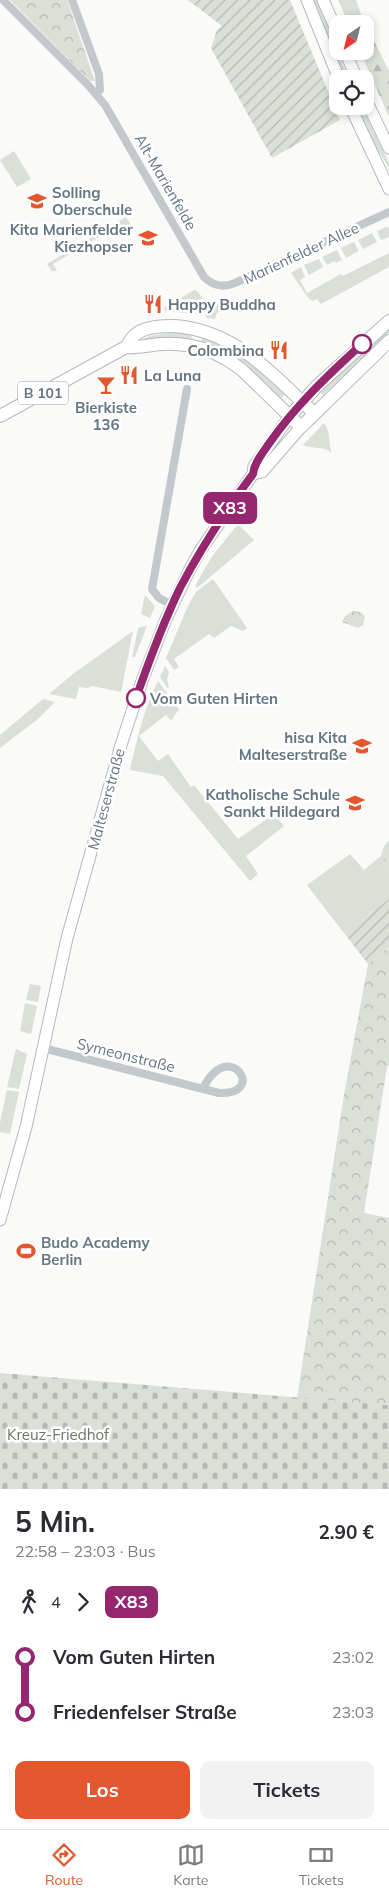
<!DOCTYPE html>
<html lang="de">
<meta charset="utf-8">
<style>
body{margin:0;font-family:Mulish,sans-serif;background:#f2f2f3;color:#2b2b33;height:100vh;display:flex;flex-direction:column;font-size:19px;white-space:nowrap}
*{box-sizing:border-box;margin:0}
p{font-size:16px;color:#7c7c81}
.icon{flex:none;width:28px;height:28px;fill:none;stroke:currentColor;stroke-width:2;stroke-linecap:round;stroke-linejoin:round}
.map{position:relative;height:1489px;overflow:hidden}
.panel{display:flex;flex-direction:column;background:#fff;flex:1}
.panel>*{flex:none}
.badge{padding:0 10px;border-radius:8px;font-size:18px;line-height:32px}
.needle{width:32px;rotate:215deg}
.tools{position:absolute;left:329px;top:15px;display:grid;gap:10px}
.tools a{display:grid;place-items:center;width:45px;height:45px;border-radius:10px;background:#fff;box-shadow:0 2px 8px #0003;font-size:25px}
.map>.badge{position:absolute;translate:-50% -50%;box-shadow:0 0 0 2px #fff}
.legs{display:flex;align-items:center;gap:8px;height:55px;padding:0 15px;font-size:16px}
.legs p{margin-inline-start:auto}
.overview{display:flex;align-items:center;justify-content:space-between;height:85px;padding:0 15px}
h1{font-size:28px;font-weight:700;line-height:38px}
.cta{display:flex;gap:10px;margin-top:auto;padding:10px 15px}
.cta a{flex:1;height:58px;border-radius:10px;background:#e4572e;color:#fff;font-size:20px;font-weight:700;line-height:58px;text-align:center}
.cta a+a{background:#f2f2f3;color:#2b2b33}
ul{padding:0 15px;list-style:none}
li{display:flex;align-items:center;gap:18px;height:55px;font-size:19px}
li i{display:grid;place-items:center;width:8px;height:100%;margin:0 6px;background:currentColor}
li i::after{content:'';width:12px;height:12px;margin:-6px;border:4px solid;border-radius:50%;background:#fff}
li p{margin-inline-start:auto}
li:first-child i{background:linear-gradient(#0000 50%,currentColor 0)}
li:last-child i{background:linear-gradient(currentColor 50%,#0000 0)}
.tab-bar{display:flex;justify-content:space-around;align-items:center;height:70px;border-top:1px solid #e1e1e2;background:#fff;font-size:14px;color:#7c7c81}
.tab-bar a{display:grid;justify-items:center;gap:2px}
.tab-bar .selected{color:#e4572e}
.map>svg:first-child{display:block}
.grass{fill:#dadfd7}
.forest{fill:url(#forest-firs)}
.cemetery{fill:url(#cemetery-stones)}
.park{fill:url(#park-crowns)}
.garden{fill:url(#garden-furrows)}
.lines{fill:none;stroke-linecap:round;stroke-linejoin:round}
.secondary-casing{stroke:#b3babf;stroke-width:13}
.primary-casing{stroke:#b5babe;stroke-width:14}
.minor{stroke:#c3c8cc;stroke-width:8}
.secondary{stroke:#fff;stroke-width:11}
.primary{stroke:#fff;stroke-width:12}
.line-1-casing{stroke:#fff;stroke-width:11}
.line-1{stroke:#95276e;stroke-width:8}
.stop-1-dot{fill:#fff;stroke:#95276e;stroke-width:2.5}
.labels{text-anchor:middle;dominant-baseline:central;stroke-width:5;stroke-linejoin:round;paint-order:stroke}
.shield{fill:#fff;stroke:#939fa8;stroke-width:1}
.shield-label{font-size:14px;font-weight:bold;fill:#657683}
.street-label{font-size:15px;fill:#657683;stroke:#fff}
.poi-label{font-size:15px;font-weight:bold;fill:#657683;stroke:#fff;text-anchor:start}
.stop-label{font-size:15px;font-weight:bold;fill:#657683;stroke:#fff;text-anchor:start}
.park-label{font-size:15px;fill:#687a64;stroke:#fff}
</style>
<div class="map">
<svg width="389" height="1489" viewBox="0 0 389 1489">
<defs>
<pattern id="forest-firs" width="22" height="20" patternUnits="userSpaceOnUse" patternTransform="scale(1.25)"><rect width="22" height="20" fill="#dadfd7"/><path d="M5 1l3.5 6h-7zM16 11l3.5 6h-7z" fill="#b4b9b4"/></pattern>
<pattern id="cemetery-stones" width="16" height="16" patternUnits="userSpaceOnUse" patternTransform="scale(1.25)"><rect width="16" height="16" fill="#dadfd7"/><path d="M2 7V4a2 2 0 0 1 4 0v3zM10 15v-3a2 2 0 0 1 4 0v3z" fill="#b4b9b4"/></pattern>
<pattern id="park-crowns" width="20" height="18" patternUnits="userSpaceOnUse" patternTransform="scale(1.25)"><rect width="20" height="18" fill="#dadfd7"/><path d="M2 6a3 3 0 1 1 6 0M12 15a3 3 0 1 1 6 0" fill="none" stroke="#b4b9b4"/></pattern>
<pattern id="garden-furrows" width="10" height="10" patternUnits="userSpaceOnUse" patternTransform="scale(1.25)"><rect width="10" height="10" fill="#dadfd7"/><path d="M-1 1l2-2M0 10L10 0M9 11l2-2" fill="none" stroke="#b4b9b4"/></pattern>
</defs>
<rect width="100%" height="100%" fill="#fafaf8"/>
<path class="grass" d="M312,0H317L349,79H345Z
M356,106H362L389,163V168L370,138Z
M14,151L31,179L17,187L0,160Z
M126,217L132,227L113,238L109,231L53,264L57,271H52L47,264Z
M386,227L389,228V237L381,240L377,231Z
M372,233L377,242L363,249L358,240Z
M354,242L359,251L346,258L341,248Z
M337,250L342,260L336,263L334,261L327,265L322,257Z
M389,253V267L321,304L317,299L313,301L309,299L291,273L301,267L305,277L300,280L307,293L341,274L343,276Z
M319,259L323,267L309,275L304,265Z
M194,290L197,291L202,297L194,314L165,311L164,308Z
M216,302L218,303L222,311L217,313L215,319L207,318L205,315L210,305Z
M389,328V332L381,341L323,395L320,392Z
M175,332L192,334L191,341L138,342L149,336Z
M202,336L237,352L271,380L285,394L281,399L247,367L201,343Z
M324,423C331,432 328,443 332,453C323,445 313,450 303,445Z
M238,524L254,540L197,588L195,586L211,558Z
M213,579L247,628L243,631L231,626L214,638L209,634L174,659L179,667L174,670L166,658L187,608L196,592Z
M145,595L155,606L150,618L141,614Z
M147,626L135,657H132L138,629L140,627Z
M133,631L121,692L92,686L88,688L79,687L76,699L49,694L73,674Z
M165,666L169,672L167,679L169,688L168,689L160,677Z
M158,681L179,709L171,721L166,715L139,736L158,761L168,754L191,787L194,785L238,839L274,814L284,826L246,856L258,874L250,881L163,776L130,770C137,739 144,709 158,681Z
M43,699L55,702L38,719L0,748V735Z
M350,854L364,870L381,856L389,867V899L344,933L307,885Z
M30,984L41,986L38,1002L26,1000Z
M25,1003L37,1006L31,1034L20,1031Z
M16,1049L27,1054L19,1089L7,1087Z
M7,1090L19,1092L10,1134L0,1132V1123Z"/>
<path class="forest" d="M338,0H356L362,17L389,71V117L360,51H365V24H349Z"/>
<path class="cemetery" d="M0,1373L389,1405V1489H0Z"/>
<path class="park" d="M10,0H67L95,81H90Z
M353,611L360,612L365,616L363,625L358,628L342,622L345,616Z
M389,840V867L381,856L384,846Z
M389,947V1065L387,1067L364,1213L389,1218V1405L297,1398L344,1095L368,964Z"/>
<path class="garden" d="M188,0H290L340,120L272,158L211,48L217,30L222,26Z
M389,899V947L368,964L344,933Z"/>
<g class="lines">
<g class="secondary-casing">
<path id="secondary" d="M307,0L339,79
M323,0L338,34
M345,51L357,79
M365,98L389,148
M350,106L389,189
M253,474L262,472L301,427
M0,1220L26,1127L67,938L121,745L142,681L166,619L189,571L200,551L253,474L254,466L290,416"/>
</g>
<g class="primary-casing">
<path id="primary" d="M126,347C138,348 149,345 161,344C191,342 218,351 242,370L301,427L389,341
M0,416L126,347C129,343 131,338 135,335C145,326 163,326 175,326C236,331 272,374 314,413
M290,416L317,386L389,321"/>
</g>
<path class="minor" d="M3,0L88,85L105,105L204,277C213,286 223,288 235,283L389,212
M72,0L99,74L100,90L96,94
M172,605L159,598L152,589L187,389
M43,1048L219,1093C263,1095 236,1048 212,1075C208,1078 206,1084 203,1088"/>
<use href="#secondary" class="secondary"/>
<use href="#primary" class="primary"/>
</g>
<g class="lines">
<g class="line-1-casing">
<path id="line-1" d="M136,698C149,661 163,623 180,588C201,548 226,510 253,474C254,463 262,454 268,445C295,406 328,375 362,344"/>
</g>
<use href="#line-1" class="line-1"/>
</g>
<defs>
<g id="school-bare" transform="scale(1.5)"><path d="M0-5L7-2L0 1L-7-2ZM-4 1L0 2.5L4 1V4Q0 6-4 4Z" fill="#e4572e" stroke="#fff" stroke-width="2.5" paint-order="stroke"/></g>
<g id="restaurant-bare" transform="scale(1.5)"><path d="M-5-6h1v4h1v-4h1v4h1v-4h1v5L-1.5 .5V6h-2V.5L-5-1ZM5-6V6H3V1.5H1.5Q1.5-4 5-6Z" fill="#e4572e" stroke="#fff" stroke-width="2.5" paint-order="stroke"/></g>
<g id="bar-bare" transform="scale(1.5)"><path d="M-6-5H6L.8 .8V4.5H3.5V6h-7V4.5H-.8V.8Z" fill="#e4572e" stroke="#fff" stroke-width="2.5" paint-order="stroke"/></g>
<g id="stadium-bare" transform="scale(1.5)"><path d="M0-5a6.5 5 0 1 0 0 10a6.5 5 0 1 0 0-10ZM-3.5-1.8h7v3.6h-7Z" fill="#e4572e" stroke="#fff" stroke-width="2.5" paint-order="stroke"/></g>
</defs>
<g fill-rule="evenodd">
<use href="#school-bare" x="37" y="201"/>
<use href="#school-bare" x="148" y="238"/>
<use href="#restaurant-bare" x="153" y="304"/>
<use href="#restaurant-bare" x="279" y="350"/>
<use href="#restaurant-bare" x="129" y="375"/>
<use href="#bar-bare" x="106" y="385"/>
<use href="#school-bare" x="362" y="746"/>
<use href="#school-bare" x="355" y="803"/>
<use href="#stadium-bare" x="26" y="1251"/>
</g>
<g class="stop-1-dot">
<circle cx="362" cy="344" r="9"/>
<circle cx="136" cy="698" r="9"/>
</g>
<g class="labels">
<rect class="shield" x="18" y="381.5" width="50" height="23" rx="4"/>
<g class="shield-label">
<text x="43" y="393">B 101</text>
</g>
<g class="street-label">
<text transform="translate(166 182) rotate(60)">Alt-Marienfelde</text>
<text transform="translate(301 253) rotate(-25)">Marienfelder Allee</text>
<text transform="translate(106 799) rotate(-75)">Malteserstraße</text>
<text transform="translate(126 1055) rotate(14)">Symeonstraße</text>
</g>
<g class="poi-label">
<text x="52" y="192">Solling<tspan x="52" dy="17">Oberschule</tspan></text>
<text x="133" y="229" text-anchor="end">Kita Marienfelder<tspan x="133" dy="17">Kiezhopser</tspan></text>
<text x="168" y="304">Happy Buddha</text>
<text x="264" y="350" text-anchor="end">Colombina</text>
<text x="144" y="375">La Luna</text>
<text x="106" y="407" text-anchor="middle">Bierkiste<tspan x="106" dy="17">136</tspan></text>
<text x="347" y="737" text-anchor="end">hisa Kita<tspan x="347" dy="17">Malteserstraße</tspan></text>
<text x="340" y="794" text-anchor="end">Katholische Schule<tspan x="340" dy="17">Sankt Hildegard</tspan></text>
<text x="41" y="1242">Budo Academy<tspan x="41" dy="17">Berlin</tspan></text>
</g>
<g class="stop-label">
<text x="150" y="698">Vom Guten Hirten</text>
</g>
<g class="park-label">
<text x="58" y="1434">Kreuz-Friedhof</text>
</g>
</g>
</svg>
<div class="tools">
<a><svg class="needle" viewBox="-14 -14 28 28"><path d="M0-13l5 13h-10z" fill="#e53935"/><path d="M0 13l5-13h-10z" fill="#7c7c81"/></svg></a>
<a><svg class="icon" aria-label="locate" viewBox="0 0 24 24"><circle cx="12" cy="12" r="6"/><path d="M12 2v4M12 18v4M2 12h4M18 12h4"/></svg></a>
</div>
<b class="badge" style="left:230px;top:508px;background:#95276e;color:#fff">X83</b>
</div>
<section class="panel">
<div class="overview"><div><h1>5 Min.</h1><p>22:58 – 23:03 · Bus</p></div><b>2.90 €</b></div>
<div class="legs"><svg class="icon" aria-label="walk" viewBox="0 0 24 24"><circle cx="13" cy="4" r="2"/><path d="M13 8l-2 6 4 7M11 14l-3 7M7 12l3-4h3l4 4"/></svg>4<svg class="icon" aria-label="forward" viewBox="0 0 24 24"><path d="M9 5l7 7-7 7"/></svg><b class="badge" style="background:#95276e;color:#fff">X83</b></div>
<ul>
<li><i style="color:#95276e"></i><b>Vom Guten Hirten</b><p>23:02</p></li>
<li><i style="color:#95276e"></i><b>Friedenfelser Straße</b><p>23:03</p></li>
</ul>
<div class="cta"><a>Los</a><a>Tickets</a></div>
</section>
<nav class="tab-bar">
<a class="selected"><svg class="icon" aria-label="directions" viewBox="0 0 24 24"><path d="M12 3l9 9-9 9-9-9zM9 14v-3h6M13 9l2 2-2 2"/></svg>Route</a>
<a><svg class="icon" aria-label="map" viewBox="0 0 24 24"><path d="M3 6l6-2 6 2 6-2v14l-6 2-6-2-6 2zM9 4v14M15 6v14"/></svg>Karte</a>
<a><svg class="icon" aria-label="tickets" viewBox="0 0 24 24"><path d="M3 7h18v10H3zM15 7v10"/></svg>Tickets</a>
</nav>
